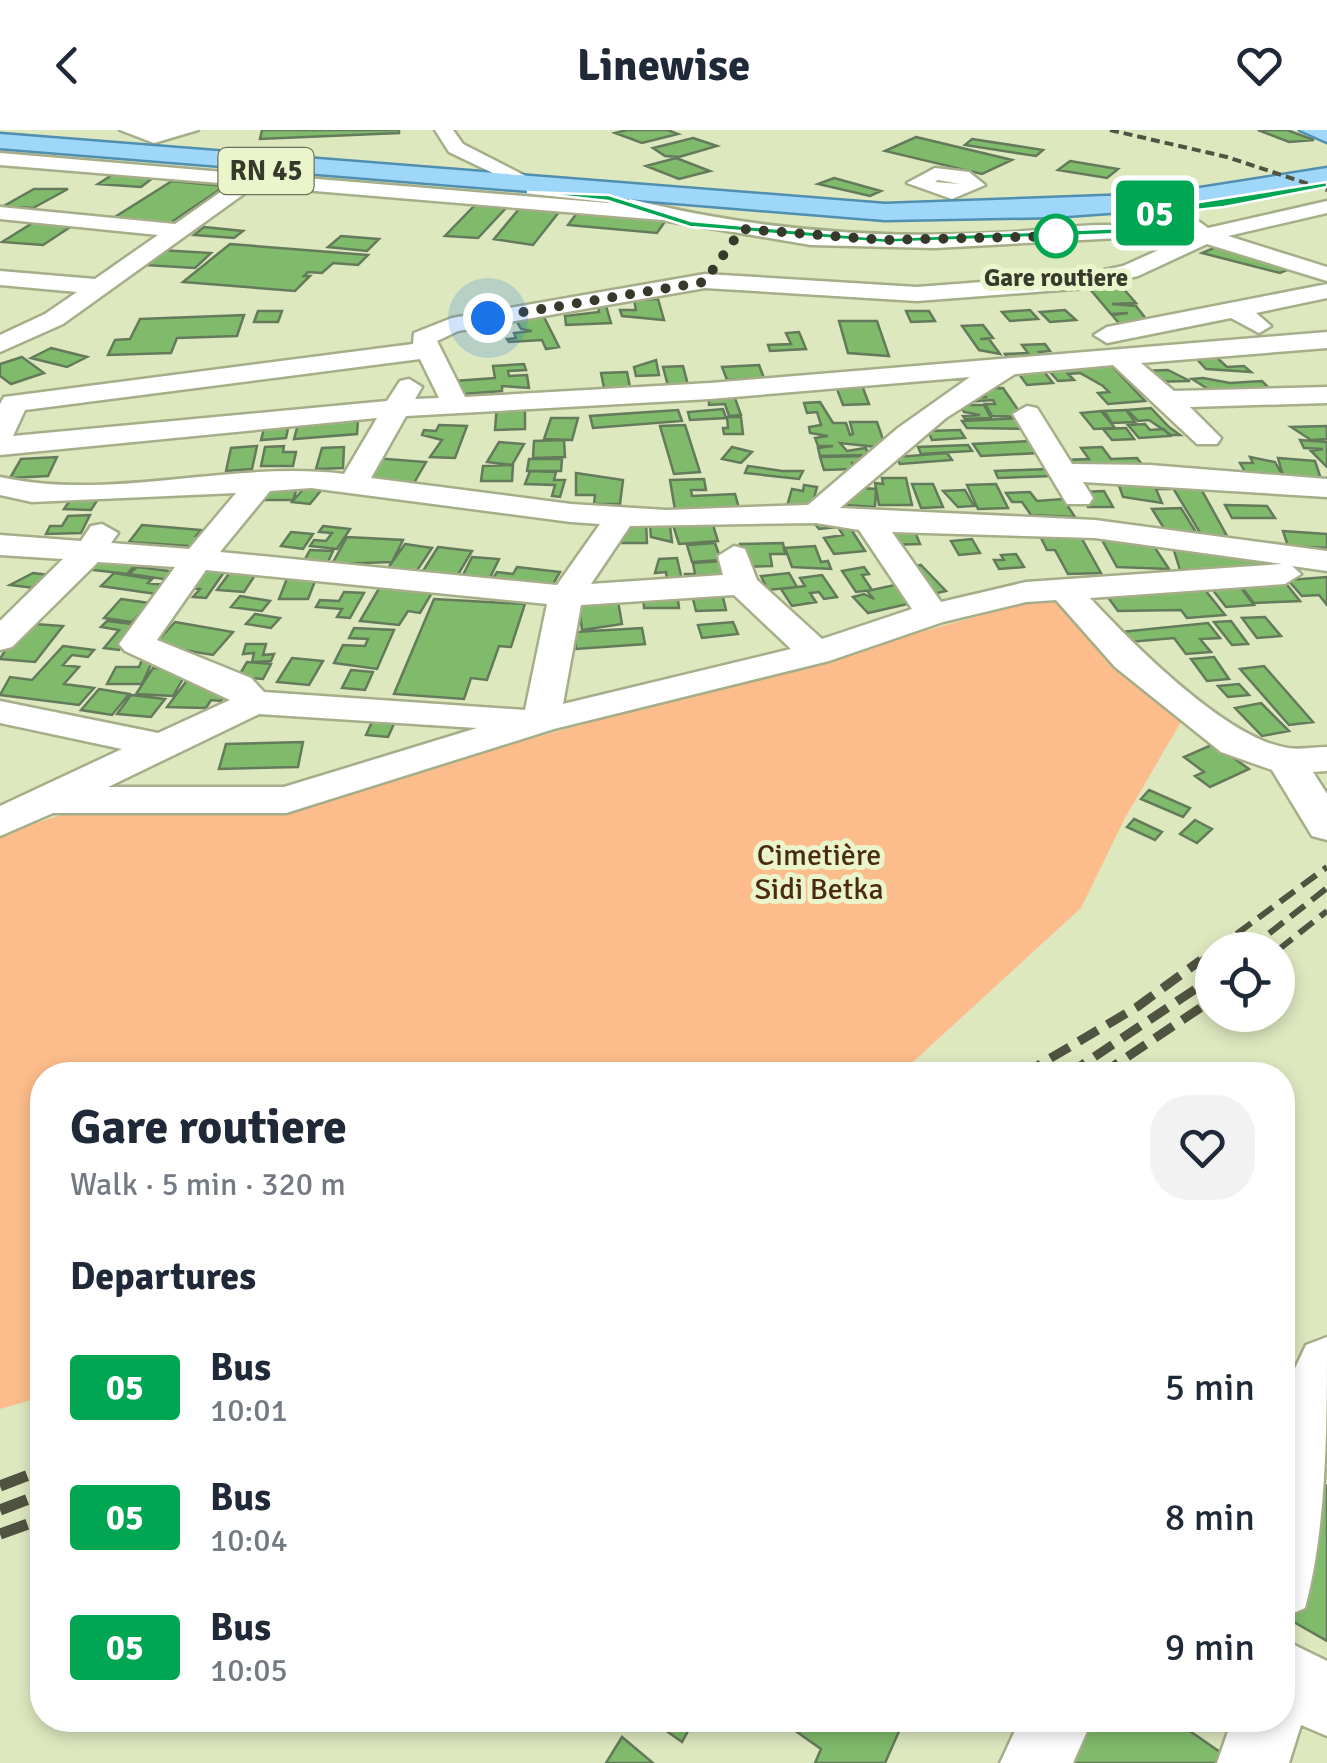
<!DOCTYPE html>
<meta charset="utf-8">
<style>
body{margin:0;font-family:Signika,sans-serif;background:#f2f2f3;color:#1f2937;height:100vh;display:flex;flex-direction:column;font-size:38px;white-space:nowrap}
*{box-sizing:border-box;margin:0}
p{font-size:32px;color:#747a83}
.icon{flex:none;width:55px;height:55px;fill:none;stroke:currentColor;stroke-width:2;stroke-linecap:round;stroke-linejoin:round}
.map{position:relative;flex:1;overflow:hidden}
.details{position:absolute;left:30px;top:932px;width:1265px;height:670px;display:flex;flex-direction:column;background:#fff;border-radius:40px;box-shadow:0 5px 15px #0003}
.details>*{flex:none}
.badge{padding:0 20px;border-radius:8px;font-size:35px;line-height:65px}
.buttons{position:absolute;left:1195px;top:802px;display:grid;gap:20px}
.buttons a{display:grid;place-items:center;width:100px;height:100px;border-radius:50%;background:#fff;box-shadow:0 5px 15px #0003;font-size:50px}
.you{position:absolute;width:50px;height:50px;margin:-25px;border:8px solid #fff;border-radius:50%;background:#1a73e8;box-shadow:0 0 0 15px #1a73e833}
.map>.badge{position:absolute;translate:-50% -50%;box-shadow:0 0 0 5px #fff}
h2{padding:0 40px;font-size:38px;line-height:90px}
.round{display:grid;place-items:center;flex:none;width:105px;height:105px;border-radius:40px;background:#f2f2f3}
.summary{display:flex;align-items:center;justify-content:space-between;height:170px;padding:0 40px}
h1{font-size:48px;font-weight:700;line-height:75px}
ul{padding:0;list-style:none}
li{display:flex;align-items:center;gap:30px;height:130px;padding:0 40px}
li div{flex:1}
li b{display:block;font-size:38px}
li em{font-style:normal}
li .badge{min-width:110px;font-weight:700;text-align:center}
header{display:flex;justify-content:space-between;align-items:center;height:130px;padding:0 40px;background:#fff;font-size:45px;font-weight:700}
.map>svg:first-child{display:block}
.green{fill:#fcbc8b}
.building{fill:#80bb6c;stroke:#637a5b;stroke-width:2.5}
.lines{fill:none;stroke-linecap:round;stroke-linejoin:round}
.minor-casing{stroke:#a5ae88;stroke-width:5}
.major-casing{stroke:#508faf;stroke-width:5}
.minor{fill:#fff;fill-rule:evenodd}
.major{fill:#9ed7fa;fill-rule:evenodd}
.rail-far3{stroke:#4f533f;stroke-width:4;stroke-dasharray:9 5;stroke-linecap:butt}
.rail-far2{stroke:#4f533f;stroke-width:6;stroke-dasharray:18 9;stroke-linecap:butt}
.rail-far1{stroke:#4f533f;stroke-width:9;stroke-dasharray:22 11;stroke-linecap:butt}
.rail{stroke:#4f533f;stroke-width:11;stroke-dasharray:29 14;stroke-linecap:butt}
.line{fill:#00a651;stroke:#fff;stroke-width:2.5}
.walk{stroke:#373a2a;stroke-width:10;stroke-dasharray:0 18}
.stop-dot{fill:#fff;stroke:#00a651;stroke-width:5}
.labels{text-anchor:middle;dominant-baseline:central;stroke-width:10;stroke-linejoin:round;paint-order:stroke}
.far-stop-label{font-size:25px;font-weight:bold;fill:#373a2a;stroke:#ebf5cc}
.shield{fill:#ebf5cc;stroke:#6d725b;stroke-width:2.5}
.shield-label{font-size:28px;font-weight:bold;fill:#373a2a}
.park-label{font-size:30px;fill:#4b2b0f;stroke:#ebf5cc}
</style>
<header><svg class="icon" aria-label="back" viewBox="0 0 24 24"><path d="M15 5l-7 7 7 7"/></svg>Linewise<svg class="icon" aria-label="heart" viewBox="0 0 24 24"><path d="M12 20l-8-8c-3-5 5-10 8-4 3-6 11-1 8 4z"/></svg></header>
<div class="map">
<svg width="1327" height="1633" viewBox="0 0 1327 1633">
<rect width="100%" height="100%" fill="#dee8bf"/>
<path class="green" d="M1062,470L1182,590L1125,688L1081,778L914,931L882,945H42V1267L0,1279V704L91,676L275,679L1026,473Z"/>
<path class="building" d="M262,0H399V3L260,9Z
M627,0H668L678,4L642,13L615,3Z
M1258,0H1287L1314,10L1289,12Z
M916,7L1012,30L982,44L885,21Z
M693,8L717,16L679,27L665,26L653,18Z
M972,9L1043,20L1036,26L965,15Z
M676,28L710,41L679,49L646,36Z
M1070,31L1118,39L1107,48L1058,40Z
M112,45L154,47L141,57L98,54Z
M834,48L881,61L870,66L818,54Z
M172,51L225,56L167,95L110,90Z
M34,59H68L33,78L4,76Z
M475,75L506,78L478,108L445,106Z
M519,79L559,82L533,115L494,109Z
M577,83L666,90L657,103L568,95Z
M39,89L78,92L43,115L2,112Z
M204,97L243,101L234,108L194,105Z
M341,106L379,109L367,121L328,117Z
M230,114L368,125L358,135L333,133L322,143L308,142L304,146H310L295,161L183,152Z
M1221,115L1292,138L1280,143L1202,123Z
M160,120L211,123L195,138L144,135Z
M1122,157L1136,173L1112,174L1136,176L1150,194L1122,197L1112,185L1128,183L1111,184L1089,158Z
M658,169L664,190L622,186L620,180H636L634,170Z
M598,176H606L611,193L566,195L565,186L599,182Z
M1030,180L1038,189L1010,191L1002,182Z
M1065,180L1076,190L1050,192L1040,182Z
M258,181H282L278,192H254Z
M906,181H929L935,191L911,192Z
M244,185L237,206L177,208L171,223L108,225L115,210L130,209L140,189Z
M544,187L559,217L546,219L542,210L509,212L507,209L516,208L514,203L532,201L521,199L516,190Z
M839,191H877L889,226L848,223Z
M983,195L993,208L980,209H989L1000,224L979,220L962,196Z
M799,202L806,219L770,221L768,215L791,214L786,203Z
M1045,214L1050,221L1039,222L1043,227L1008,229L1005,224L1028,223L1022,215Z
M51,218L87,227L67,237L31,228Z
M1214,225L1227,237L1244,236L1251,242L1206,239L1194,226Z
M22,227L44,243L11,254L0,246V234Z
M656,230L659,245L636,246L634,237Z
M1108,232L1145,271L1108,274L1098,263L1109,262L1103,256L1080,243L1068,244L1074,250L1058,251L1045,236Z
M524,234L526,240L508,241L509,246L527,245L529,258L502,256V261L450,265L454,251L495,248L493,236Z
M759,235L764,248L727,250L722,237Z
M683,236L688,255L668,256L663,237Z
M1042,239L1053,253L1027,255L1016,240Z
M1168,240L1190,251L1149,252L1141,241Z
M627,242L630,257L604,258L601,243Z
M1203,248L1230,253L1262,251L1272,261L1216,264L1192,249Z
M860,250L869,274L843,275L834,251Z
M1003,258L1023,287L992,286L985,274H995L993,270L965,272L963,268L986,267L982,259Z
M732,260L741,285L729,286L725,274L709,275V261Z
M820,272L833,293H846L850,305L853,304L850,292H877L886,318L840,313L847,321L866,318L868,325L820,326L818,318L833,316H818L815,308L828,306L810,303L809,297L821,295L817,282L807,283L804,273Z
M497,273H525V299L495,300Z
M960,275H984L991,288L965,289L963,286L980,285L964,282Z
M1151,278L1169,297L1180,305H1171L1149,290L1138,291L1127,280Z
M723,279L726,288L690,290L688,282Z
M678,280L682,291L593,298L590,286Z
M1126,280L1135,292L1112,293L1104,281Z
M1101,281L1115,298L1094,299L1081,283Z
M727,287H741L743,304H724L723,298H728Z
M551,288H578L572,310L544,309Z
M1023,288L1031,299L967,298L962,291Z
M358,291L357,304L294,309L298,294Z
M289,294L286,308L261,310L265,295Z
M1145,294L1150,300L1164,299L1170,306L1139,308L1128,295Z
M439,295L467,296L455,328L430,327L442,310L422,305L424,300L436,301Z
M685,295L700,342L674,344L660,296Z
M1327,296V309L1311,310L1291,297Z
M1126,298L1134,309L1112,310L1103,299Z
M960,300L965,308L932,310L928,301Z
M564,310L565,327L533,328L534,311Z
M1300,310L1327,312V337L1311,321L1323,319L1304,318Z
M1030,311L1038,323L981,326L973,314Z
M499,312L524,314L512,335L487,332Z
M968,315L972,321L921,324L918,317Z
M257,316L252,339L226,341L231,318Z
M284,316L283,322H296L293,336H261L265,317Z
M344,317L343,338L316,339L322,318Z
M732,317L752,322L741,333L722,329Z
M1102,317L1111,329L1137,328L1144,337L1070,341L1063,330L1089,329L1081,318Z
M947,323L952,330L900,334L896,327Z
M862,326L864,333H852L853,339L824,340L820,327Z
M57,327L48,346L10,348L21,329Z
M1250,327L1275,332L1284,348L1248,347L1240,333H1253Z
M374,328L426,332L414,353L360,349Z
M1278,328L1315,331L1322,352L1284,349Z
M529,329H562L561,341H527Z
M513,335L512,351H481L483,336Z
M748,336L782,341H803L799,349L745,343Z
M1047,339L1052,346L998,348L995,341Z
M530,341L556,342L554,350H565L560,367L552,366L555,355L525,354Z
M576,343L623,350L620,374H594L595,365H576Z
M1116,347L1165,349L1170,359H1156L1162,373L1123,367Z
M882,348H906L912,375H879L875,353L883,354Z
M1167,348H1195L1227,406H1202Z
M704,349L706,360H691L692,366L735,364L739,378L675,380L670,350Z
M299,353L293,370H262L268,354Z
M912,354H933L943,377L921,378Z
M996,354L1008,378L978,379L967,355Z
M804,355L817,357L811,379L787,376L792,359L803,361Z
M306,356L323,358L310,374L292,372Z
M846,357L876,359L875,377L845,375Z
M965,360L974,376L958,377L943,361Z
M1104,361L1113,377H1088L1080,362Z
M1030,362L1037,371L1063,369L1075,387L1031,385L1022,372H1012L1006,363Z
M73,366H100L91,380L64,379Z
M1225,375L1267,376L1275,388H1232Z
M1181,378L1199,407L1170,408L1152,379Z
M90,385L81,403L46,404L50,396H62L68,386Z
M845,390L865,421L834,424L824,408L843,405L838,397L819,399L815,394Z
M712,392L718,411L679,414L673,395Z
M618,393H646L647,413H619Z
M912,394L920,414L888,415L881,395Z
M142,395L201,400L196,406L210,407L203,417L129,412Z
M323,396L350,399L337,419L310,416L314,410L326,411L332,403L319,402Z
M650,396H670L672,412L651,407Z
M1077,400L1101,443L1068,444L1055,420H1047L1038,402Z
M1283,401L1327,404V418L1288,416Z
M291,402L313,404L303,419L281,416Z
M347,407L403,410L392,432L332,434Z
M972,409L980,423L959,425L951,411Z
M1149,409L1169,439L1117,437L1102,410Z
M715,413L721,430L692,432L687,415Z
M783,413L785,424H770L772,436L744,437L740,414Z
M405,414L432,418L416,442L388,438Z
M1172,414L1272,431L1273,436L1180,440Z
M815,416L821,432L828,431L831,439L792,437L785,418Z
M438,417L472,421L456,448L421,444Z
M310,420L333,421L328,432L304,431Z
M93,421L142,427L127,444L77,438Z
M1016,424L1024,437L999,439L994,430H1004L1001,425Z
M472,427L499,429L488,452L461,449Z
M677,428L682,450L667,451L666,442L655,443L659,429Z
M723,431L728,451L687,453L685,444H695L693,433Z
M202,433L229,435L206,468L193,467L200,459L184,458Z
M921,435L946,461L933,464L899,440Z
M137,437L177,442L170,450L129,444Z
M234,437L259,439L244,462L217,460Z
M517,437L560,442L549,461L490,453L497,442L513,444Z
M864,437L869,444L862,445L872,460L856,462L842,441Z
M33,443L49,445L34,458L10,455Z
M114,443L152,449L148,453L165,455L156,464L101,456Z
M789,443L797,457L768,460L761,446Z
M822,445L837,467L824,469L819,462L810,463L816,472L792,476L781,459L805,456L800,448Z
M288,446H317L308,469H279Z
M1327,447V475L1319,465L1302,466L1288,450Z
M1284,451L1300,471L1254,473L1239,454Z
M1237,453L1254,475L1226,477L1209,455Z
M899,454L916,472L868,483L853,467L864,464L874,469L867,461Z
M381,455L433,461L420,483L408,481L399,495L360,491Z
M1201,455L1225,485L1187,488L1181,480L1118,481L1107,466Z
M721,459L726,480L696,481L691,461Z
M344,462L364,463L350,488L337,487L342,479L316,477L320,470L339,471Z
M677,462L679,478H644L643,463Z
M617,465L622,494L582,500L578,467Z
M240,466L270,471L262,481L231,477Z
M121,469L149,473L132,492L104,488Z
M434,469L525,474L511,517L499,516L487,550L471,548L464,569L394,564Z
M255,484L280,488L271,498L246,494Z
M1265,487L1281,506L1257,508L1242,488Z
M107,491L140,495L119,520L104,518L119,500L101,497Z
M1231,491L1248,514L1232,515L1214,492Z
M175,492L233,502L213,525L154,515Z
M733,492L738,504L702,508L698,495Z
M21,493L63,496L35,532L0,529Z
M1208,493L1220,508L1200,509L1211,522L1186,524L1174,508L1118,513L1111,503Z
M354,498L394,500L377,539L334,533L343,515L365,516L368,509L349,508Z
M642,498L645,514L576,519L575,502Z
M246,514H266L263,525L274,524L271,531L252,532L254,523L243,524Z
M63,516L94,520L88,527L72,525L63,535L79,537L64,554L94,558L79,575L0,565L10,547L32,550Z
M1214,527L1229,549L1207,551L1191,529Z
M292,528L323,531L309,555L277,552Z
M142,530H153L142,554H107L116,537H139Z
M247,532L271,534L263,549L238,547Z
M1264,536L1313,592L1289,595L1240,539Z
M153,538L188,540L173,566L136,564Z
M351,540L373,542L365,560L342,558Z
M191,545L228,558L221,571L211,570L206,578L167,577Z
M1239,554L1249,565L1228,567L1218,556Z
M99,559L129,564L112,585L81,580Z
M131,565L165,569L151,587L117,584Z
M1261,573L1289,601L1262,606L1235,578Z
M376,583L398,585L388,607L366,605Z
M303,612L298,637L219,639L226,614Z
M1214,614L1249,639L1210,657L1195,646L1204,642L1184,627Z
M1149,660L1190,678L1183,687L1141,669Z
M1134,689L1162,702L1155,710L1127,697Z
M1195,690L1212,699L1197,713L1180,704Z
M1323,1354L1327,1356V1511L1285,1487Z
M651,1590H694L682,1612Z
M780,1590H904L885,1633H815L821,1619Z
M1071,1590H1174L1220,1622L1216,1633H1064Z
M622,1607L653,1633H606Z"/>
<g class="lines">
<g class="minor-casing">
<path id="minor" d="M120,0H198L154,13Z
M435,0H453L463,14L545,56L528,60L449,22Z
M0,23L247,44L268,39L269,45L620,74L630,69C758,101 884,110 1016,102C1049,100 1133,84 1157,108L1146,115L1119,108L935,118L811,115L662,90L255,56L63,194L0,222V205L45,184L77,162L0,155V141L95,149L158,105L0,89V77L175,94L232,54L0,35Z
M935,38L969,42L985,55L952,69L907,53ZM935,52L938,50L960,54Z
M1327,71V83L1228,106L1327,137V151L1207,114L1138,146L1086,158L917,171L705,158L458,201L437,211L465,267L710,253L1327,202V218L1141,233L1174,261L1327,257V273L1190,277L1221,308L1217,314H1197L1113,235L1015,244L946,288L840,378L1095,390L1327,421V441L1292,436L1301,444L1285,454L1090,468C1132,513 1226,609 1288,618C1300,620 1315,617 1327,617V641L1313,642L1327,664V710L1312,706L1272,640L1221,622L1115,537L1056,470L1026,472L943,492L829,531L554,599L286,683H53L0,706V676L122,619L0,593V571L158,603L230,570L125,521L119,514L175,437L98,432L12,517L0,520V491L63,429L0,425V405L81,411L91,396L102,394L118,403L111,413L189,419L236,363L32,372L0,365V347C113,372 230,330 344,344L377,288L0,325V274L4,267L413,214L414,203L452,188L705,144L917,157L1086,144L1123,136L1190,106L1166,86V78H1180L1208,98ZM420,229L439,268L415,269L422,257L409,249L400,251L387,271L13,306L25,280ZM970,247L898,298L808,375L666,380L571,374L371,348L406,286L710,269ZM311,358L571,392L600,394L557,455L220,422L270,361ZM816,393L859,400L912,479L822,509L757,450L745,419L734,416L718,426L723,445L591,454L630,396ZM892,402L1095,408L1282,434L1026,452L941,472ZM206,440L547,474L525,580L264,562L251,548L157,510ZM734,465L791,519L563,574L581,475ZM259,584L477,598L284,657H108Z
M1327,154V168L1256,183L1271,196L1259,203L1231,188L1107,213L1094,205L1107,197Z
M1027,276L1037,278L1072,334L1150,335L1327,349V367L1083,352L1093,368L1089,374H1067L1013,284Z
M1327,1207C1327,1294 1327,1396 1305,1478L1282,1488V1266L1306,1215Z
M1282,1509L1327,1531V1606L1301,1595L1289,1633H1217L1232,1590H1282Z
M1020,1590H1092L1073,1633H1000Z"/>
</g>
<g class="major-casing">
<path id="major" d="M1300,0H1327V12Z
M0,4L885,74L1162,64L1327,38V52L1162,79L1052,87L885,90L0,18Z"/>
</g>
<use href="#minor" class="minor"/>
<use href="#major" class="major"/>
<path class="rail-far3" d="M1110,0L1227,27L1327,60"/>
<path class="rail-far2" d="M1215,820L1327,737
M1248,820L1327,758
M1278,820L1327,781
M1198,833L1212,822"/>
<path class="rail-far1" d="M1022,945L1137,877L1201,830
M1067,945L1212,848
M1100,945L1212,870"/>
<path class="rail" d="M0,1356L42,1340
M0,1380L42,1364
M0,1404L42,1389"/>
</g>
<path class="line" d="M1327,52V57L1224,77L1142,86L1168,104L1146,111L1120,104L884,113L690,97L608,71L527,62L609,65L691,91L884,108L1120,98L1156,103L1129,83Z"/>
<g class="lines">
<path class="walk" d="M488,188L704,152L742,99L884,110L1061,106H1056"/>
</g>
<circle class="stop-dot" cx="1056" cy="106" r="20"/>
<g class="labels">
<g class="far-stop-label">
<text x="1056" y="147">Gare routiere</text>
</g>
<rect class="shield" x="218.5" y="18" width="95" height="46" rx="8"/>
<g class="shield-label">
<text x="266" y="41">RN 45</text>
</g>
<g class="park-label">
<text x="819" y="725">Cimetière<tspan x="819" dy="34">Sidi Betka</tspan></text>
</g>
</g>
</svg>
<div class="buttons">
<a><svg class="icon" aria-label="locate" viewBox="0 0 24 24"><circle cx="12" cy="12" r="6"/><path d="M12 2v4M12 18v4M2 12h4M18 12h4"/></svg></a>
</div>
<div class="you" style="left:488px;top:188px"></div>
<b class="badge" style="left:1155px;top:83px;background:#00a651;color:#fff">05</b>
<section class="details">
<div class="summary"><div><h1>Gare routiere</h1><p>Walk · 5 min · 320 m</p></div><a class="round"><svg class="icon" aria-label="heart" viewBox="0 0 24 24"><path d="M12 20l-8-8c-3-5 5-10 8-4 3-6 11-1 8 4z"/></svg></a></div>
<h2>Departures</h2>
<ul>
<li><span class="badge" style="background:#00a651;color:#fff">05</span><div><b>Bus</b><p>10:01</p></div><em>5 min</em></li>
<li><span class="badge" style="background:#00a651;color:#fff">05</span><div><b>Bus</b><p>10:04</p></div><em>8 min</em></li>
<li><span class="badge" style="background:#00a651;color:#fff">05</span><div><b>Bus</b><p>10:05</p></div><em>9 min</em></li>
</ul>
</section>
</div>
